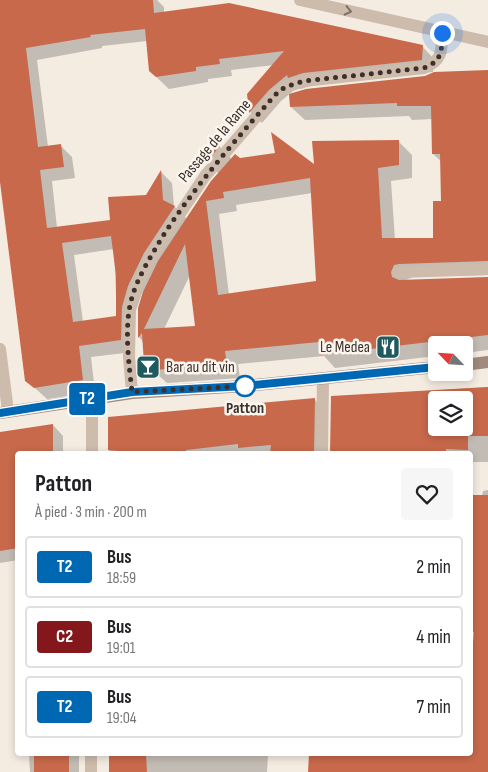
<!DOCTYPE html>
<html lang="fr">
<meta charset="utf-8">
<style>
body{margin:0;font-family:"Sofia Sans Condensed",sans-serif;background:#f6f6f6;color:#202124;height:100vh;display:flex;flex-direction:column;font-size:19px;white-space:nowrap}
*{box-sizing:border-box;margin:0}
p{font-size:16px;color:#757577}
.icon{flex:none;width:28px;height:28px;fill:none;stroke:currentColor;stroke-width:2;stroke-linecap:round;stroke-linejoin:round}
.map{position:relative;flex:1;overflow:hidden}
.side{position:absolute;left:15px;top:451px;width:458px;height:305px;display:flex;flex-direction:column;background:#fff;border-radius:5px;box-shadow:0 2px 8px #0003}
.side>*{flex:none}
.badge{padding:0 10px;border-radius:4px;font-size:18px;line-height:32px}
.needle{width:32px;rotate:295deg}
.fabs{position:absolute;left:428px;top:336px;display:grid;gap:10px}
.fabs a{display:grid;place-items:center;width:45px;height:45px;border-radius:5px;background:#fff;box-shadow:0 2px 8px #0003;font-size:25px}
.you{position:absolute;width:25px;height:25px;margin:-12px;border:4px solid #fff;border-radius:50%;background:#1a73e8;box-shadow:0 0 0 8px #1a73e833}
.map>.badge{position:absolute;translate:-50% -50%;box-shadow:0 0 0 2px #fff}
.round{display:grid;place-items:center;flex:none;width:52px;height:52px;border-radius:5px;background:#f6f6f6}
.headline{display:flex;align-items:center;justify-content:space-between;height:85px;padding:0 20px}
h1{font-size:24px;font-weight:700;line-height:38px}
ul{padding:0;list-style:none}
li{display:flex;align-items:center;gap:15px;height:62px;margin:0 10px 8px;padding:0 10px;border:2px solid #e0e0e0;border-radius:5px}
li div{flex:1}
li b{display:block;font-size:19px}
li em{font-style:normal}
li .badge{min-width:55px;font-weight:700;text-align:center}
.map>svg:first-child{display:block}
.shadow{fill:#0003;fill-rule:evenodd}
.building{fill:#c8694b;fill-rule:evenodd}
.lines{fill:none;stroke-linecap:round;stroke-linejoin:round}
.service{stroke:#cdbbac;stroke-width:12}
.minor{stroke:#cdbbac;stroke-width:12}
.secondary{stroke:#a18a7d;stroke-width:12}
.oneway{stroke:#7d6f65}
.line-casing{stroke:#fff;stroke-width:11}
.line{stroke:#0067b2;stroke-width:8}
.walk{stroke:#3b302b;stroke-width:5;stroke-dasharray:0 9}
.stop-dot{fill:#fff;stroke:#0067b2;stroke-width:2.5}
.labels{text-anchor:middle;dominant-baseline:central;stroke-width:5;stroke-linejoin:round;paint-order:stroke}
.street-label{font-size:16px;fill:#3b302b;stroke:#fbf5ee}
.poi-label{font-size:16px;fill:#3b302b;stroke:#fbf5ee;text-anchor:end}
.stop-label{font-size:16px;font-weight:bold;fill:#3b302b;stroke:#fbf5ee}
</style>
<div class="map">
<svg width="488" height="772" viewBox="0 0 488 772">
<rect width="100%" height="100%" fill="#f4ebe1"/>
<path class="shadow" d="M0,0H157L164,7V13L422,46L434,59L433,72L316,84L301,89L298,87L281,101L262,123L250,112L248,95L274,65L231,70L232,76L208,79V82L169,89L150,71L147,41L102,46V48L37,60L48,147L60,145L72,157L75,178L52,181L57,228L111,221L147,196L161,172L172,183L174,206L187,219L219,174L207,162L205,147H220L232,159L315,167L398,141L412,155V178L391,181L395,240L434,239L442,203V162L433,154V119L412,120L409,116L305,120L291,107L488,71V275L413,277L403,281L488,278V350L464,353V345H436V356L335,368L324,356L238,364L240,378L167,383L146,364L144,343L139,337V308L143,290L133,319V352L91,357L95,392L47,399L26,380L0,171ZM312,193L317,282L229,295L219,214L237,211L236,205ZM114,249L117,317L83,322L74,255ZM190,275L196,327L164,329Z
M488,387V462H470V454H331L332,397ZM436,400H464V428H436Z
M314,399L327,411L326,454H109V418Z
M53,425L63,436V454H18V560L0,563V434Z
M488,490V772H309L311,755L295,754H470V497L482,496L483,491Z
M29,754H79V772H30Z
M110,754H268L267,772H110Z"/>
<path class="building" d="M0,0H153L154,13L229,3L423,45L422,60L303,73L288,78L287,75L269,90L249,113L247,94L284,51L219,59L220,64L196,67V71L156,77L149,71L145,29L90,35L91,37L26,48L38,147L61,144L64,167L40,170L47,228L110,220L108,197L146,195L161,170L163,200L175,206L144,253L128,286L122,307L121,340L79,346L83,380L34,388L25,381L0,182ZM111,236L116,275V316L73,322L62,243Z
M488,70V261L399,264L394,265L391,272L392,277L399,280L488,277V335L320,355L319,342L225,351L227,365L152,370L144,364L142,333L138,338V308L143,292L158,261L211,181L235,154L240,158L275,153L271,132L314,164L312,141L399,140V165L378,168L382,238H433V201H441L440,154H432L431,106H397V103L290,107L289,94L306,89L425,76L434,72ZM310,178L316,281L218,295L206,201L224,198L223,192ZM185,244L195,326L144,329Z
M203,146H220L206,163Z
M488,387V436H468V450L446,449V454H330L331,396ZM436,400H464V428H436Z
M315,398L314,454H270L271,445L238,448V444L186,450V454H148L108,450V417Z
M53,424V454H18V548L0,551V432Z
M470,495H488V772H308L309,754H470V678L474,632L470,631Z
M34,754H69V772H34Z
M109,754H146L147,772H109Z"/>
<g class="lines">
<path class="service" d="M399,272L488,269
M322,454L323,378"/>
<path class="minor" d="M300,0L488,42
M0,349L8,411
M132,393L129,357L130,307L135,289L151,257L205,176L275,95L285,87L304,81L424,68C442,61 442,51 442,33
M92,399V454
M91,772V754"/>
<path class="secondary" d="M464,365L488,362
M0,413L132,393L245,386L436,367"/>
</g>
<defs><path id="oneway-chevron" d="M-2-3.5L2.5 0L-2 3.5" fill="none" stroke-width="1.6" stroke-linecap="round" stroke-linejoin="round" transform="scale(1.25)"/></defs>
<use class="oneway" href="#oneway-chevron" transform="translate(348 11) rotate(13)"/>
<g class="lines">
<g class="line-casing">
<path id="line" d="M0,413L132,392L245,386L436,367"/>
</g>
<use href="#line" class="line"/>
<path class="walk" d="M245,386L132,392C129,364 124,329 131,301C136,280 150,258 161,239C194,187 234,142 275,95L285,87L304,81L424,68C442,61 442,51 442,33"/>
</g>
<defs>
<g id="restaurant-square" transform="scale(1.25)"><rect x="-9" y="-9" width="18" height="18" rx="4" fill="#1f5a5e" stroke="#fbf5ee"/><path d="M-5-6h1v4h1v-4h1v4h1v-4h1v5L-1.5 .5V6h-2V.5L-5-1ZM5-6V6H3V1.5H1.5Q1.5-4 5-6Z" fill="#fff"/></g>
<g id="bar-square" transform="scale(1.25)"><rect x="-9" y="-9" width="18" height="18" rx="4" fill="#1f5a5e" stroke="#fbf5ee"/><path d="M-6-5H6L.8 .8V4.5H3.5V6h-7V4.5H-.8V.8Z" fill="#fff"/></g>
</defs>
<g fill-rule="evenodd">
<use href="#restaurant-square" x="388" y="347"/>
<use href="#bar-square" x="148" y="367"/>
</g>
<circle class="stop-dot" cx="245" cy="386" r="10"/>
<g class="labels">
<g class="street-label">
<text transform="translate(215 141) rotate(-50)">Passage de la Rame</text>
</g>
<g class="poi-label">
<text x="370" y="347">Le Medea</text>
<text x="166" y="367" text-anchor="start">Bar au dit vin</text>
</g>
<g class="stop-label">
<text x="245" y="408">Patton</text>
</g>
</g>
</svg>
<div class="fabs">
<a><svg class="needle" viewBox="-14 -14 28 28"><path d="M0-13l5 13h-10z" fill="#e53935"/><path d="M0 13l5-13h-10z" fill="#757577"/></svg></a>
<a><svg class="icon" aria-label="layers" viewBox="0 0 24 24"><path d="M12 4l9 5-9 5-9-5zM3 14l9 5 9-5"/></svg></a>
</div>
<div class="you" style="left:442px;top:33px"></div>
<b class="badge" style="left:87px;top:399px;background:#0067b2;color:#fff">T2</b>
<section class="side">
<div class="headline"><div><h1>Patton</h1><p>À pied · 3 min · 200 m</p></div><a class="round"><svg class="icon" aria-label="heart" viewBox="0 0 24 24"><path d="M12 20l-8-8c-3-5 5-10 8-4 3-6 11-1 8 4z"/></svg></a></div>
<ul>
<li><span class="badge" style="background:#0067b2;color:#fff">T2</span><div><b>Bus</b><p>18:59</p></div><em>2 min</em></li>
<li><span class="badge" style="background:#83171b;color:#fff">C2</span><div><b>Bus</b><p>19:01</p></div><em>4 min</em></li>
<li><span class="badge" style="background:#0067b2;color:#fff">T2</span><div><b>Bus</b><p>19:04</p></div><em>7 min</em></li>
</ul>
</section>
</div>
